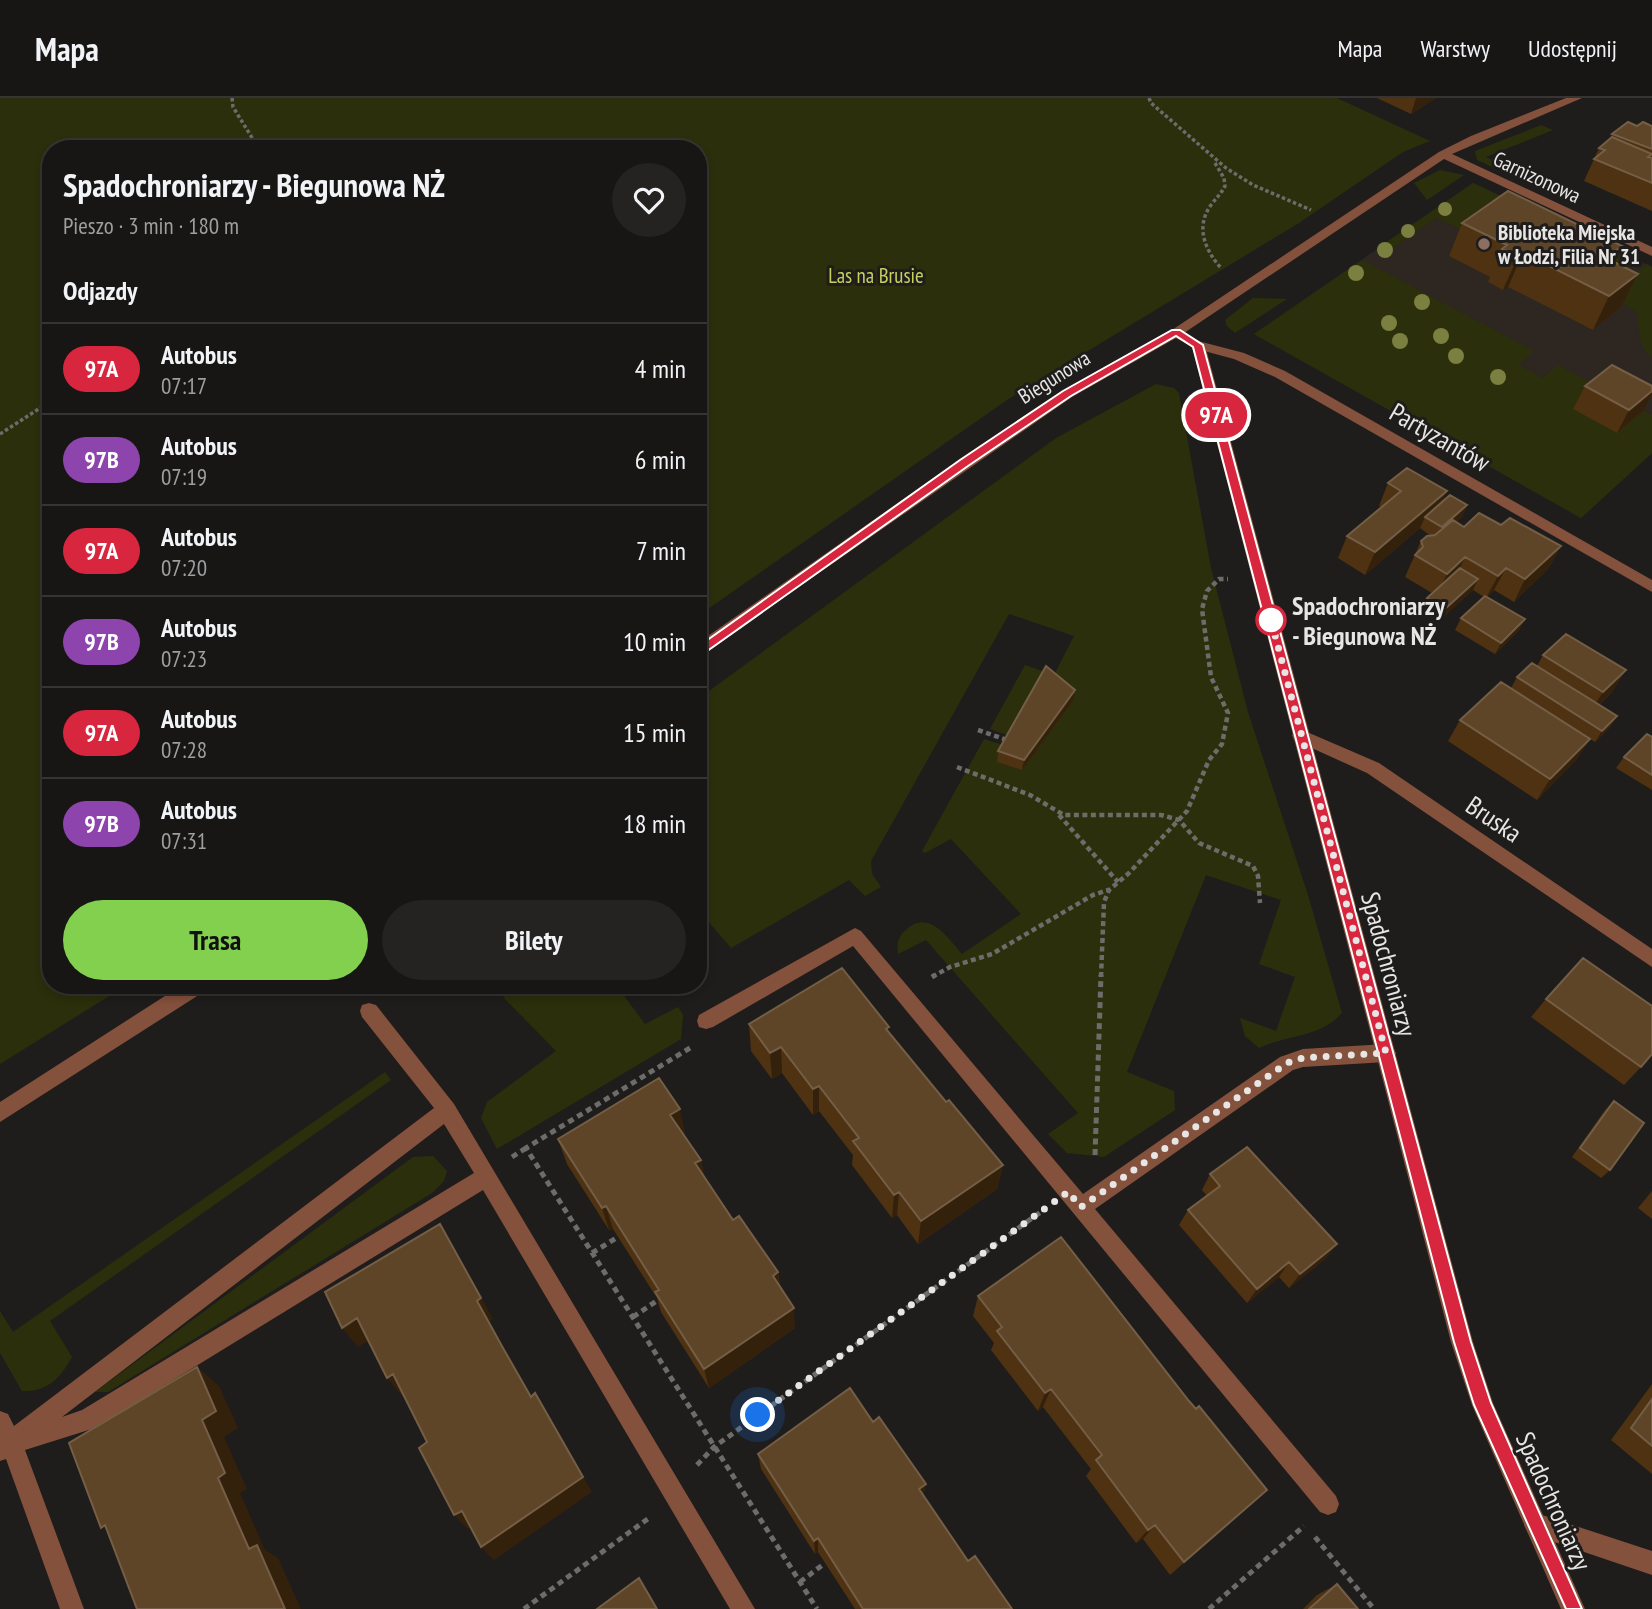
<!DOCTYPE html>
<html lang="pl">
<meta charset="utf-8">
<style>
body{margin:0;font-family:"PT Sans Narrow",sans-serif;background:#242322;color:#f1f3f6;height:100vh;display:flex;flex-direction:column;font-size:26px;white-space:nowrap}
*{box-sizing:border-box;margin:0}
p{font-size:23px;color:#9e9fa0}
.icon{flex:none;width:38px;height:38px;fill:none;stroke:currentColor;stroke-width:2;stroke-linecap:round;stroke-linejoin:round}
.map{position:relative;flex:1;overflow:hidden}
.panel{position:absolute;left:42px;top:42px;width:665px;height:854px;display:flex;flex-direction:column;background:#171615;border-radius:28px;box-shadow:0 4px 10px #0003,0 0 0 2px #363534}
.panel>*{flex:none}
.badge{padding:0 14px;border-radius:23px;font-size:24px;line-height:46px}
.you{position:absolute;width:35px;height:35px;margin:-18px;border:5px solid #fff;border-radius:50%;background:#1a73e8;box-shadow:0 0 0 10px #1a73e833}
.map>.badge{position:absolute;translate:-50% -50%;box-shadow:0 0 0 4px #fff}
h2{padding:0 21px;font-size:26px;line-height:63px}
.round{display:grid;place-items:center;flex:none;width:74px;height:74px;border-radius:37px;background:#242322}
.headline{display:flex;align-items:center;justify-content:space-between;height:119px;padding:0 21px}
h1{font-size:33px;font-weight:700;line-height:52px}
.action{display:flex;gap:14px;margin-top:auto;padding:14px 21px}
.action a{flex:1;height:80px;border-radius:42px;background:#83d04e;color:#111;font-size:28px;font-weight:700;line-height:80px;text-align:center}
.action a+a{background:#242322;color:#f1f3f6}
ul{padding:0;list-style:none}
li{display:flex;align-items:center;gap:21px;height:91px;padding:0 21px;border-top:2px solid #363534}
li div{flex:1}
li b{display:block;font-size:26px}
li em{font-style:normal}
li .badge{min-width:77px;font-weight:700;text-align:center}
header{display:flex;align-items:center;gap:42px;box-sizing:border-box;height:98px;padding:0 35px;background:#171615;border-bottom:2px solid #363534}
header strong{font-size:33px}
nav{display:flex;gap:38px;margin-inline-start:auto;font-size:24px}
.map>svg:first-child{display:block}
.built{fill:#2d2621}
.green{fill:#2c2f0b}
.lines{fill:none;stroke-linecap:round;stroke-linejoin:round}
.path-far2{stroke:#6d6c6a;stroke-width:3.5;stroke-dasharray:3.5 2.5;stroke-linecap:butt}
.path-far1{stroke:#6d6c6a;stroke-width:4.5;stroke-dasharray:5 3.5;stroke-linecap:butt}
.path{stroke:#6d6c6a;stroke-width:5;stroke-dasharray:6 4.5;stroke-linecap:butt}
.service{fill:#84513d;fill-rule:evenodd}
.minor{fill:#84513d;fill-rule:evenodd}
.tertiary{fill:#84513d;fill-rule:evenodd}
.tree{fill:#7b7f40}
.wall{fill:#4e3212}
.shaded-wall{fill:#34210c}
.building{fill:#5e4528;stroke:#745e46;stroke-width:2}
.line{fill:#d7263d;stroke:#fff;stroke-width:2}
.walk{stroke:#e7e6e4;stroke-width:7;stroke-dasharray:0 12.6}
.education-dot{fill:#8d6e63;stroke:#1f1d1c;stroke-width:2.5}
.stop-dot{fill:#fff;stroke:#d7263d;stroke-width:3.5}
.labels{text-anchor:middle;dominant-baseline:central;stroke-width:6;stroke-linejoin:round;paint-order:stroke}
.far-street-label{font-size:21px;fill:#e7e6e4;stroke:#1f1d1c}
.far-poi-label{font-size:21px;font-weight:bold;fill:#e7e6e4;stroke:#1f1d1c;text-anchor:start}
.far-park-label{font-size:21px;fill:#c6d05e;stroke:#1f1d1c}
.street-label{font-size:26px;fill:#e7e6e4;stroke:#1f1d1c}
.stop-label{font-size:26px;font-weight:bold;fill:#e7e6e4;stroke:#1f1d1c;text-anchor:start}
</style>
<header>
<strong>Mapa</strong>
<nav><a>Mapa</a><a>Warstwy</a><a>Udostępnij</a></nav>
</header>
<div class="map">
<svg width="1652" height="1511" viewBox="0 0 1652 1511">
<rect width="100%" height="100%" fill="#1f1d1c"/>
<path class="built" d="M1473,85L1652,169V355L1581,420L1254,236Z"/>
<path class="green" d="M0,0H1337L1430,43L1403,54L1299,125L1007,302L698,518V51H51V887H127L0,966Z
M1541,27L1553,32L1486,59L1580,103L1575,107L1477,62L1475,53Z
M1440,72L1464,77L1427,102L1414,85Z
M1473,85L1638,162L1613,181L1471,136L1436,120L1384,156L1375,152Z
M1362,162L1534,253L1519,267L1542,280L1558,267L1652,317V355L1581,420L1254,236Z
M1647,166L1652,169V259C1638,249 1638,231 1638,215L1606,195Z
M1253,200L1287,201L1235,235L1227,228L1225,222Z
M1156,286L1174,290L1179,295L1211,470L1248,614L1308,797L1342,915C1320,940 1289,936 1259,950L1245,938L1240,920L1276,933L1295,879L1259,866L1281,802L1206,777L1127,974L1174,993L1175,1012L1104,1059L1067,1055L1048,1036L1078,1015L926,842L898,856C897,845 897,839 907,831C929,811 948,840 962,856L1021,816L951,741L925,755L922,753L984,641L1006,648L1010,638L990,631L1025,567L1054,577L1074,538L1009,516L871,763L872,776L881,789L865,798L849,782L731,850L708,823H698V601L1056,340Z
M514,887H616L645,926L678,909L683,917L681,941L497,1051L481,1020L487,1004L556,953L503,899L516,890Z
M385,974L391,982L50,1223L72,1259C60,1280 48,1294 22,1293L0,1255V1213L13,1234Z
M433,1058L447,1073L444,1083L432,1095L108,1294H95L413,1059Z"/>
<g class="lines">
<path class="path-far2" d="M232,0L233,9L259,51
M1149,0L1151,5L1226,70L1253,87L1311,112
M1215,65L1224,80L1225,88C1221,96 1216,100 1211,107C1195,129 1205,152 1221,170
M0,336L51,303"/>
<path class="path-far1" d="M978,632L1007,642
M957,669L1030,697L1064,717H1161L1179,722L1199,745L1253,768L1258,778L1260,805
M1059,717L1118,784
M932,879L950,869L992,856L1093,797L1108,792
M1101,879L1104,804L1109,792L1129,775L1187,713L1209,662L1222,646L1228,615L1211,579L1202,511L1207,493L1219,481H1228"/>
<path class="path" d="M932,879L935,877
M690,950L526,1050L817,1511
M1095,1057L1101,877
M512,1059L526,1050
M592,1155L618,1139
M633,1219L658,1202
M697,1367L714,1349L1042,1113
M1315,1439L1374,1511
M800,1484L825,1465
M524,1511L649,1420
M1209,1511L1304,1428"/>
<path class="service" d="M855,830L861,833L1083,1096L1280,959L1303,951L1386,946L1393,949L1396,955L1393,961L1386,964L1303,969L1293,972L1095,1111L1336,1398L1339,1406L1336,1414L1328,1417L1320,1414L853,848L713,929L706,931L699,929L697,923L699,917Z
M369,905L376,907L454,1006L755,1511H730L483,1092L95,1330L25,1352L84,1511H60L6,1361L0,1363V1313L8,1316L14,1328L434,1010L362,919L360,913L362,907ZM444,1026L474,1075L82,1312L62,1319Z"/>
<path class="minor" d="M1566,0H1582L1452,56L1652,149V158L1444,61L1181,237L1176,238L1169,234L1439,54L1471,38Z
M1198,243L1244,255L1285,273L1652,482V494L1275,279L1234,261L1193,250V244Z
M1300,631L1379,665L1652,851V869L1367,675L1294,642L1292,637Z
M1536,1415L1652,1453V1477L1528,1435L1524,1427L1528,1419Z"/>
<path class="tertiary" d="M1176,230L1205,247L1473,1244L1493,1305L1585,1511H1561L1472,1307L1451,1244L1192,249L1176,240L1072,299L698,559V545L959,362L1062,293Z
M182,887H207L205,893L0,1024V1004Z"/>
</g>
<g class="tree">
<circle cx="1445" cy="111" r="7"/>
<circle cx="1408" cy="133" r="7"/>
<circle cx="1385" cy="152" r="8"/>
<circle cx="1356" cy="175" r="8"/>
<circle cx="1422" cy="204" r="8"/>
<circle cx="1389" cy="225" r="8"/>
<circle cx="1441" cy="238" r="8"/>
<circle cx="1400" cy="243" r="8"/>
<circle cx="1456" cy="258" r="8"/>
<circle cx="1498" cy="279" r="8"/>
</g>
<path class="wall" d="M1377,0H1436L1411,16Z
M1637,28H1652V113L1584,83L1599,50L1609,42L1612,36Z
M1462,125L1614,164L1638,176L1621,209L1593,232L1508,189L1503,192L1488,184L1490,179L1449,158Z
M1585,288H1652V297L1643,313L1617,335L1573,311Z
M1388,385L1442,404L1467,407L1462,419L1456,424L1464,429L1501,427L1561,448L1548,471L1514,504L1494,492L1487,499L1525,521L1519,532L1495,556L1455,532L1461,520L1484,499L1473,492L1440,522L1422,511L1427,500L1432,495L1405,479L1421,443L1431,438L1420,430L1365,477L1338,460L1347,438L1381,409L1379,408Z
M1543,557L1626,572L1612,594L1599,607L1617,618L1610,629L1595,644L1590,641L1576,662L1537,702L1448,643L1460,622L1511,590L1517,579L1537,568Z
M1075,592L1073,603L1022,672L997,664L998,653Z
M1652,639V692L1616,670L1624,659Z
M1546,901L1641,969L1624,987L1531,919Z
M749,926L889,934L946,1004L1003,1067L997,1091L918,1146L897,1117L892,1120L852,1067L853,1057L819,1013L813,1017L782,975L772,981L751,953Z
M1614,1003L1610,1072L1601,1080L1572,1059L1605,1012Z
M685,1035L683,1036L701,1062L704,1078L733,1122L778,1174L780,1188L795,1230L709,1290L661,1214L657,1200L613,1131L609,1132L567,1066L558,1041Z
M1210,1076L1337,1146L1325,1161L1289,1190L1279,1179L1247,1205L1179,1127L1188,1112L1207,1098L1202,1092Z
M1652,1093V1121L1638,1110Z
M978,1198L1251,1406L1170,1477L1143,1441L1136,1445L1086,1378L1091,1371L1043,1309L1038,1313L991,1252L994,1245L973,1218Z
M1652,1286V1376L1611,1342Z
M873,1324L926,1386L923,1397L968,1463L1012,1511H855L818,1454L815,1456L761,1371L758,1356Z
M1337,1486L1358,1511H1303L1317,1497Z"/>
<path class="shaded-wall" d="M1416,0H1436L1411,16Z
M1622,148L1606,181V160Z
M1523,155L1508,189L1503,192L1518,158Z
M1638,176L1621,209L1593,232L1609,198Z
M1652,293V297L1643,313L1617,335L1629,312Z
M1447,393L1437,416L1425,419L1420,430L1365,477L1375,454Z
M1467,407L1462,419L1437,441L1442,429Z
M1561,448L1548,471L1514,504L1525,481Z
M1465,459L1455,481L1436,498L1447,476Z
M1506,470L1494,492L1486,500L1498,478Z
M1478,481L1473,492L1440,522L1445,511Z
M1525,521L1519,532L1495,556L1501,545Z
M1626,572L1612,594L1589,616L1603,594Z
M1075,592L1073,603L1022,672L1024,662Z
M1617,618L1610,629L1595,644L1602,633Z
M1590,641L1576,662L1537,702L1550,681Z
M781,949L782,975L772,981L770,955Z
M819,988V1013L813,1017V991Z
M680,1011L685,1035L675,1042L670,1017Z
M701,1062L705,1086L695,1065Z
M1003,1067L997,1091L918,1146L921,1123Z
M899,1094L897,1117L892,1120L894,1097Z
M606,1108L613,1131L609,1132L602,1110Z
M1337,1146L1325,1161L1289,1190L1300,1176Z
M453,1148L493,1221L489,1223L514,1269L477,1203Z
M1289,1164L1279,1179L1247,1205L1257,1191Z
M778,1174L780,1195L773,1178Z
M794,1210L795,1230L709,1290L704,1271Z
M357,1220L373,1240L358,1249L342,1230Z
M197,1269L219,1288L238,1330L224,1339L247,1391L240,1395L265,1452L278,1460L301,1511H285L249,1451L218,1380L202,1322Z
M393,1276L408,1294L402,1298L387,1280Z
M1051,1291L1043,1309L1038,1313L1045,1295Z
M535,1295L592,1394L494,1462L481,1449Z
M926,1386L922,1401L919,1391Z
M462,1413L475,1427L468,1431L454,1417Z
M1155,1427L1143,1441L1136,1445L1148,1432Z
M818,1440V1454L815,1456L814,1443Z"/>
<path class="building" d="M1628,24L1637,28L1643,24L1652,28V51L1612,36Z
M1612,39L1652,56L1648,59L1652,60V85L1594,61L1605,52L1599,50Z
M1508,93L1622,148L1606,160L1638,176L1609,198L1523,155L1518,158L1502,151L1507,147L1462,125Z
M1612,267L1652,288V293L1629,312L1585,288Z
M1407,370L1447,393L1375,454L1347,438L1401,393L1388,385Z
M1450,397L1467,407L1442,429L1425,419Z
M1479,415L1501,427L1510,420L1561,448L1525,481L1506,470L1498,478L1465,459L1447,476L1415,457L1423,449L1421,443L1427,438L1435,437L1453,422L1464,429Z
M1460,470L1478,481L1445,511L1427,500Z
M1485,498L1525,521L1501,545L1461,520Z
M1566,536L1626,572L1603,594L1543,557Z
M1532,565L1617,618L1602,633L1517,579Z
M1046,568L1075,592L1024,662L998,653Z
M1501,584L1590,641L1550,681L1460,622Z
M1647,636L1652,639V677L1624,659Z
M1583,860L1652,908V956L1641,969L1546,901Z
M842,870L889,929L886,931L946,1004L949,1002L1003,1067L921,1123L899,1094L894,1097L853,1043L859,1040L819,988L813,991L781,949L770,955L749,926Z
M659,980L680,1011L670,1017L701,1062L695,1065L733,1122L739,1118L778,1174L773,1178L794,1210L704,1271L655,1194L659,1192L606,1108L602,1110L558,1041Z
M1614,1003L1644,1025L1610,1072L1580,1050Z
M1247,1049L1337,1146L1300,1176L1289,1164L1257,1191L1188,1112L1220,1088L1210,1076Z
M440,1126L481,1200L477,1203L503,1250L531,1299L535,1295L583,1379L481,1449L462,1413L454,1417L419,1350L427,1344L393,1276L387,1280L357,1220L342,1230L325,1194Z
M1061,1139L1189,1303L1196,1311L1199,1308L1267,1392L1184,1464L1155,1427L1148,1432L1096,1362L1102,1357L1051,1291L1045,1295L997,1233L1002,1229L978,1198Z
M197,1269L216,1313L202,1322L225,1375L218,1380L249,1451L257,1447L285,1511H137L105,1427L101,1430L69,1345Z
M850,1290L873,1324L879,1319L926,1386L919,1391L968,1463L975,1458L1012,1511H863L818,1440L814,1443L758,1356Z
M1652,1301V1348L1631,1330Z
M639,1480L657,1511H597Z
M1337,1486L1358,1511H1309Z"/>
<path class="line" d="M1172,232H1180L1203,247L1471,1244L1491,1305L1582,1511H1566L1474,1307L1454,1244L1193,249L1176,238L1071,298L968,368L703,556H694L692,553L960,362L1063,293Z"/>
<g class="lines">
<path class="walk" d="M758,1317L1068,1094L1081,1109L1287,965L1303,960L1386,955L1271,522"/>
</g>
<circle class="education-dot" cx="1484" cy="146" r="7"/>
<circle class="stop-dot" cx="1271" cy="522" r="14"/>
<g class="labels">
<g class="far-street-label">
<text transform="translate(1537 79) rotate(25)">Garnizonowa</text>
<text transform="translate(1054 279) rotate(-32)">Biegunowa</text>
</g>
<g class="far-poi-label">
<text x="1498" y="134">Biblioteka Miejska<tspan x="1498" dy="24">w Łodzi, Filia Nr 31</tspan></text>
</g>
<g class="far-park-label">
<text x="876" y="177">Las na Brusie</text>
</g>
<g class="street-label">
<text transform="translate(1440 339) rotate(30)">Partyzantów</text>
<text transform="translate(1494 721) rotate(34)">Bruska</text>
<text transform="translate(1389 866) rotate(75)">Spadochroniarzy</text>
<text transform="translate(1554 1403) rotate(66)">Spadochroniarzy</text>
</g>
<g class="stop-label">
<text x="1292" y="507">Spadochroniarzy<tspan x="1292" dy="30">- Biegunowa NŻ</tspan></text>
</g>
</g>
</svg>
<div class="you" style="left:758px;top:1317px"></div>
<b class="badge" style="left:1216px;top:317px;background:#d7263d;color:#fff">97A</b>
<section class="panel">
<div class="headline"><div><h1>Spadochroniarzy - Biegunowa NŻ</h1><p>Pieszo · 3 min · 180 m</p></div><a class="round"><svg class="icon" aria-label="heart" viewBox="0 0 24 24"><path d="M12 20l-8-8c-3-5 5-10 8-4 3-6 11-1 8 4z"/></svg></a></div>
<h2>Odjazdy</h2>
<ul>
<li><span class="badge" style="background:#d7263d;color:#fff">97A</span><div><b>Autobus</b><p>07:17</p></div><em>4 min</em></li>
<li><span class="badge" style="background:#8e44ad;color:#fff">97B</span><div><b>Autobus</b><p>07:19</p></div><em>6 min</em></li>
<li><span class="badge" style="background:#d7263d;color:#fff">97A</span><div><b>Autobus</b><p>07:20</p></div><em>7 min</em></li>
<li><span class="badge" style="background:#8e44ad;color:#fff">97B</span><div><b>Autobus</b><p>07:23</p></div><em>10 min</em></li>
<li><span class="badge" style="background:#d7263d;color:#fff">97A</span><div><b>Autobus</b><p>07:28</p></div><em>15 min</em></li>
<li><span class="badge" style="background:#8e44ad;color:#fff">97B</span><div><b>Autobus</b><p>07:31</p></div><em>18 min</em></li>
</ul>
<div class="action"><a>Trasa</a><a>Bilety</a></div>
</section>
</div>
